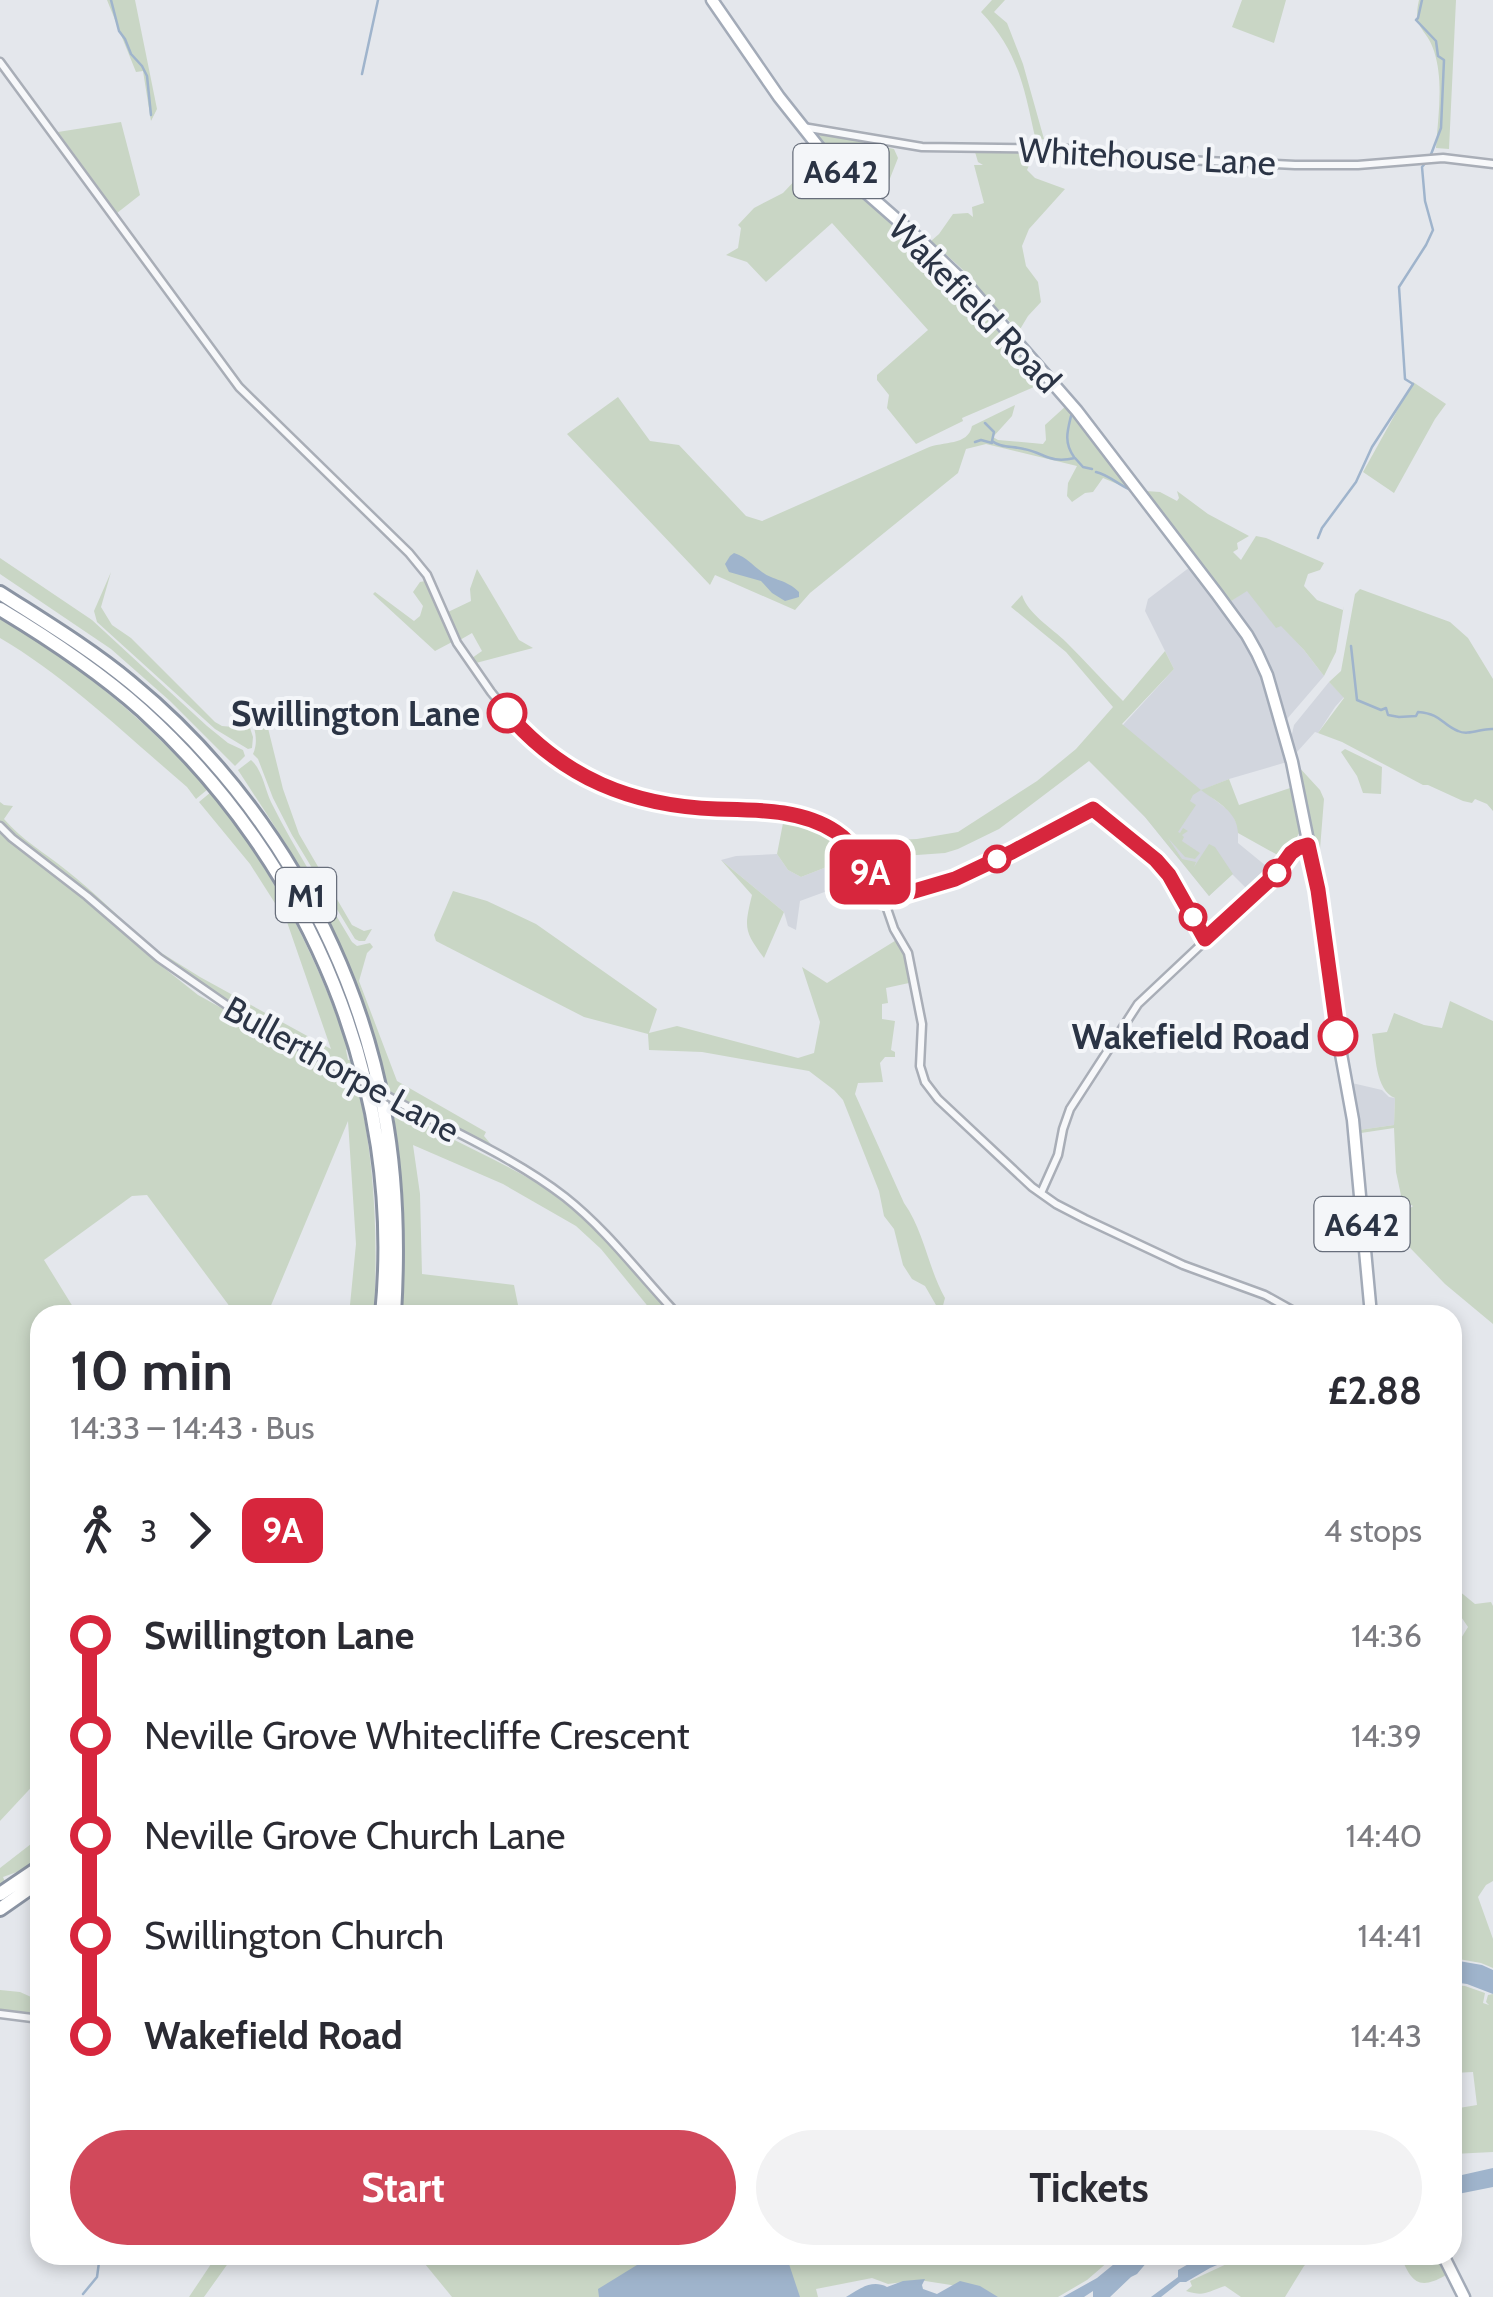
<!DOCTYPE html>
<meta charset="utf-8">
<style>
body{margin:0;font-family:Cabin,sans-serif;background:#f2f2f3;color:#2b2b33;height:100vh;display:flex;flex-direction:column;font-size:38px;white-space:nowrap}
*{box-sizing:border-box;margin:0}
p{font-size:32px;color:#7c7c81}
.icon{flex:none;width:55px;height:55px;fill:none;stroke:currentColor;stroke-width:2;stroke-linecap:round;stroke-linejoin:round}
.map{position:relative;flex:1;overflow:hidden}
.panel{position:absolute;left:30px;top:1305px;width:1432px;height:960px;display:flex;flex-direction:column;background:#fff;border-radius:30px;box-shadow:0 5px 15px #0003}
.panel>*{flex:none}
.badge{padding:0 20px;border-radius:15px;font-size:35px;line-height:65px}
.map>.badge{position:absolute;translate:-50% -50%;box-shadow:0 0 0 5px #fff}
.legs{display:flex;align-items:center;gap:15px;height:110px;padding:0 40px;font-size:32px}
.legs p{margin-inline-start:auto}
.headline{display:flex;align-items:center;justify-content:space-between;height:170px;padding:0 40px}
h1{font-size:55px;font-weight:700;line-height:75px}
.primary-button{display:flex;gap:20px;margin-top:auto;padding:20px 40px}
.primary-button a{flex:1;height:115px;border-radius:60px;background:#d1495b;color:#fff;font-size:40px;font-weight:700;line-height:115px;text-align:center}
.primary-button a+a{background:#f2f2f3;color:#2b2b33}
ul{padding:0 40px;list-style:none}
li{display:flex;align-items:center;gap:35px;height:100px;font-size:38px}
li i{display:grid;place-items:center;width:15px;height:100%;margin:0 12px;background:currentColor}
li i::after{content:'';width:25px;height:25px;margin:-12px;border:8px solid;border-radius:50%;background:#fff}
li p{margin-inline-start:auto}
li:first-child i{background:linear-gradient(#0000 50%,currentColor 0)}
li:last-child i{background:linear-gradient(currentColor 50%,#0000 0)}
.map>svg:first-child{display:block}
.built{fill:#d2d6de}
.green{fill:#c9d6c5}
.water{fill:#9fb4cc}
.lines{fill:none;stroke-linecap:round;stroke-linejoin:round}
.stream{stroke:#9fb4cc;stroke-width:2.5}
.minor-casing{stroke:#a9aeb7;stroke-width:11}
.major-casing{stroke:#a3abb8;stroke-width:15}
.highway-casing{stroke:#8b94a3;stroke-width:18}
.minor{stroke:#f7f8fa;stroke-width:6}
.major{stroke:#fff;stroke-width:10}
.highway{stroke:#fff;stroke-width:12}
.minor-bridge-casing{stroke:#a9aeb7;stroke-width:11;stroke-linecap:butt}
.minor-bridge{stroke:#f7f8fa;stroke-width:6}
.line-1-casing{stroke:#fff;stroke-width:22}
.line-1{stroke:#d7263d;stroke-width:15}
.stop-1-dot{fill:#fff;stroke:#d7263d;stroke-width:5}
.labels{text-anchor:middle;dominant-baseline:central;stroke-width:8;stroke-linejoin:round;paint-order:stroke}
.shield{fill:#f4f6f9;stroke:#676e7b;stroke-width:2.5}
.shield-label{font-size:32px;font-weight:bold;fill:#2b3445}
.street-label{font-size:35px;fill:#2b3445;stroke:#f4f6f9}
.stop-label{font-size:35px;font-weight:bold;fill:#2b3445;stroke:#f4f6f9;text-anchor:end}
</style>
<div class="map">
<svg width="1493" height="2297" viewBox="0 0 1493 2297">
<rect width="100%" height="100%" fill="#e4e7ec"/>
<path class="built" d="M1190,567L1245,640L1256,660L1287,762L1229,779L1202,790L1232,813L1238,827V843L1271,870L1250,892L1232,874L1209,896L1145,817L1090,761L1174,669L1145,611L1148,599Z
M1247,590L1276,627L1281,625L1304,650L1324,676L1287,719H1284L1228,603Z
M1329,682L1344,697L1335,707L1318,733L1315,732L1297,752L1291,738L1294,725Z
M777,854L788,870L801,877L842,861L849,883L800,901L796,930L788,926L784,912L721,860L736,856Z
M1352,1083L1382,1090L1389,1097L1395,1098L1394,1125L1359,1130Z"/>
<path class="green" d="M107,0H135L157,109L151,121L143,71L136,72Z
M992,0H1005L994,12L1007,23L1023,64L1044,139L1040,140L1035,137C1024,87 1018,51 981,12Z
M1242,0H1286L1274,43L1232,27Z
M1419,0H1456L1449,149L1436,148C1438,116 1444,82 1434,51C1427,28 1412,30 1419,0Z
M121,122L140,195L117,213L58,132Z
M815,132L894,149L898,158L887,186L880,195L828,152L813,134Z
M975,152L1041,153L1033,156L1027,170L1035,178L1065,189L1029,229L1022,246L1026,266L1038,282L1041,302L1028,316L1019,331L988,300L962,269L931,241L939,234L953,214L968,213L973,217L972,207L984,203L974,165H983L978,162Z
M818,156L915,242L961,287L1043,377L1041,384L962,418L963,421L916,444L887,408L889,395L877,380V375L928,330L832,223L766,282L747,262L726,255L738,248L741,228L738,225L754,208L783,193Z
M1413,382L1446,404L1435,419L1394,493L1363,472Z
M618,397L650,441L679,445L746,516L762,521C817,497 872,472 927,448C943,441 968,446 972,426L1015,405L1012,416L993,437L998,440L1043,444L1046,440L1045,425L1067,405L1134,491L1103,478L1093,492L1085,493L1072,502L1067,496L1068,483L1077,466L986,444L966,449L958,473L810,593L795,610L715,575L710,585L567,434Z
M1146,491L1160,492L1177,501L1179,498L1177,491L1208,514L1249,536L1237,543L1238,549L1233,552L1241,560L1256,536L1266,538L1324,563L1320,570L1308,574L1304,586L1317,600L1343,610L1344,605L1336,652L1324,676L1304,650L1281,626L1276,628L1247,591L1228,603Z
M0,558L92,620L207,726L228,743L243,750L245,756L235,766L170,701L111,649L0,574Z
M477,569L519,640L533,648L476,663L472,658L482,651L472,633L460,640L448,612L471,601L470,589Z
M111,572L101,607L112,625L131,638L215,722L222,726L244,728L247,719L253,737L252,748L248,749L215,729L97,622L94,611Z
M425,581L452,642L435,651L373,594L375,592L414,621L420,616L423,606L413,592L420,582Z
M1360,589L1450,622L1468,638L1493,679V811L1487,804L1475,799L1472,803L1463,801L1428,785H1423L1342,742L1318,733L1344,698L1329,682L1341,671L1355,594Z
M1022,595C1028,614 1052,628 1066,642C1085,661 1104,682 1123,701L1165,651L1174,669L1122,724L1201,790L1229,779L1239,805L1293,787L1302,829L1283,858L1238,833C1237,811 1218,803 1201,790L1193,795L1190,801L1196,805L1178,832L1180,833L1183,828L1188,831L1182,835L1184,837L1182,841L1200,853L1195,859L1185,857L1168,838L1182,859L1196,862L1194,867L1209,844L1215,847L1233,874L1209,896L1145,817L1089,761L999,829L958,849L945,853L889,857L873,861L876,867L869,868L866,862L869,856L864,849L869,850L871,843L874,841L917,839L958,832L1037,781L1076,749L1113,707L1066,652L1011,607Z
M0,619C79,663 147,722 208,789L196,799L187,787C127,736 68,678 0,638Z
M247,702L258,716L266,720L283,789L299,834L352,925L364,931L372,929L365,941H359L355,939L292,835L273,798L258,759L253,754C261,736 250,720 247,702Z
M1345,749L1382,767L1381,794L1363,793L1357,776L1341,752Z
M251,760C262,769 265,789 271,802C295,850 325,896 352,942L357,946L370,943L373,947L367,953L359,981L397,1081L486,1132L484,1136L500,1155L386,1090C369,1027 350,967 322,908C298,860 267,815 238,770Z
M1297,765L1320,790L1324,799L1320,849L1312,846L1310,824Z
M211,792C273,872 317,954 348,1049L346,1050L348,1060H352L355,1073L250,1016V1008L243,1013L153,951L152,947L200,977L331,1049L287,922L250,864L199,802Z
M0,802L4,805L13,806L4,819C22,840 45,853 66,870C95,893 122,919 148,945L144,944L79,886L13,836L0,822Z
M784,818L829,834L853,854L842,861L801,877L788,870L777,854Z
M0,833L80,894L144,952L198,995L357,1083C375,1160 378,1236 374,1315H349L356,1244L348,1121L267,1315H236L147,1195L132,1196L44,1260L78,1315H40V1778L0,1821Z
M856,859L859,860L874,886L853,898L843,864Z
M721,860L784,912L764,958C744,931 744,928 752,895Z
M453,891L487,901L536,924L657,1009L649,1033L677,1026L798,1058L814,1053L820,1022L802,967L827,983L898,939L906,956L909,983L886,988L888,1003L882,1004V1019L895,1021L891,1050L895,1052V1057H885L880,1063L883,1082L858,1083L855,1094L904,1203C924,1231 928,1268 945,1298L941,1313L943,1315H934L940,1312L925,1286L912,1279L903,1265L894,1229L884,1216L879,1191L843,1100L834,1090L809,1071L702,1052L649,1050L648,1034L584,1017L436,941L434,935Z
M1450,1001L1493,1021V1324L1445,1284L1388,1225L1413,1206L1402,1200L1396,1172L1394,1128L1361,1133L1362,1148L1360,1147L1359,1130L1394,1125L1395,1098C1375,1090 1376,1055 1372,1034L1387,1032L1394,1013L1424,1025L1442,1028Z
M392,1104C437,1135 488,1154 535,1182C590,1216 630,1269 674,1315H655L601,1249L576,1226L503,1184L413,1145L420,1194L422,1274L514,1285L520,1315H400C408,1240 404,1179 392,1104Z
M1453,1586L1475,1604L1491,1602L1493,1606V1881L1486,1885L1478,1897L1493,1939V1968L1481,1963L1453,1958L1452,1653L1468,1627L1453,1605Z
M40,1837V1859L28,1868L3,1877L5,1882L0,1886V1868Z
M1453,1985L1465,1986L1485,1993L1483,2003L1489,2005L1486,2002L1488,1995L1493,1994V2152L1453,2154V2109L1477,2105L1473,2072L1453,2073Z
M0,1990L20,1992L40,2001V2017L0,2011Z
M217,2255H234L204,2297H189Z
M425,2255H1116L1087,2280L1058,2297H984L976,2292L951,2285L919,2280L888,2284L872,2278L816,2289L818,2297H452L425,2264Z
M1246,2255H1316L1304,2266L1285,2297H1241L1225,2286C1206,2292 1205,2297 1186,2291L1192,2286L1190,2281Z
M1400,2255H1438L1446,2275C1417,2292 1411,2280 1400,2255Z"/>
<path class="water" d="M734,553C747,557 752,565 762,572C774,581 786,579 799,592V597L785,601L772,593L761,581L729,572L725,564L730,556Z
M1453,1960L1482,1965L1493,1970V1994L1467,1984L1453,1982Z
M1493,2168V2187L1453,2195V2177Z
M656,2255H786L800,2297H599L598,2289L637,2265L653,2264Z
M1125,2255H1153L1137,2274L1131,2277L1110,2297H1093V2291L1084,2297H1063L1097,2278Z
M1204,2255H1241L1210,2268L1186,2282H1180L1161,2297H1151L1178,2277V2270Z
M925,2279L922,2285L923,2289L937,2294L960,2281L980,2286L998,2297H846C859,2289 872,2279 887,2287L903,2281Z"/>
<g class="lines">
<path class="stream" d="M111,0L119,31L125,39L131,54L142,66L147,76L151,115
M1422,0L1418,18L1416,20L1436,41L1438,56L1444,60L1441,128L1430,157
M362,74L378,0
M1071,416C1067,432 1064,443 1074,457
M985,423L994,432L992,441C1001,448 1012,446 1024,449C1045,453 1049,464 1075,458L1083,467L1092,469
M975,442L981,440L992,443
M1096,472C1109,475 1117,484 1129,489
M1318,538L1322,528L1356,482L1372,447L1413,384L1405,379L1399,287L1426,245L1433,230L1425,201L1422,167L1427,161
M1351,646L1357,700L1381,710L1386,708L1388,715L1399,717L1416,716L1418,712C1442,714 1441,724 1458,731C1468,736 1482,728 1493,729
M83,2294L97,2277L100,2255"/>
<g class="minor-casing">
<path id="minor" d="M0,62L239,387L409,553L427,575L457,643L491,692L526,735L551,756L577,773L626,795L682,806L777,812L802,817L832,829L846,840L866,864L884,900L894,929L908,953L922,1024L920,1066L925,1082L938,1099L1032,1187L1056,1204L1085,1219L1183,1265L1265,1295L1301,1315
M803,127L922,147L1067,149L1164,159L1295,165H1358L1443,158L1493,164
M0,826L12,838L87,896L159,958L228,1006L338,1068
M402,1104C456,1133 516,1159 565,1197C608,1231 640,1275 678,1315
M1041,1193L1058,1155L1063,1129L1070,1109L1138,1004L1276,874C1287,862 1290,850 1307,845
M0,2014L40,2019"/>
</g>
<g class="major-casing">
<path id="major" d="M712,0L779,97L821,150L845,174L919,239L968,286L1077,411L1217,594L1247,635L1257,653L1267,675L1292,762L1318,890L1335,1021L1353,1120L1371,1315
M1443,2255L1464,2297"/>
</g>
<g class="highway-casing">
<path id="highway" d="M0,593C45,622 90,649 131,683C261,790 354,946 384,1111C397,1179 398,1247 394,1315
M0,609C50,639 98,671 142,710C310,862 405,1088 382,1315
M0,1894L40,1867
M0,1909L40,1881"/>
</g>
<use href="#minor" class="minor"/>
<use href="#major" class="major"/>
<use href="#highway" class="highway"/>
<g class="minor-bridge-casing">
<path id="minor-bridge" d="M338,1068L402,1104"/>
</g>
<use href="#minor-bridge" class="minor-bridge"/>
</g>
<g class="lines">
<g class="line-1-casing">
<path id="line-1" d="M507,713C563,778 632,806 717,809C756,810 802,809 836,832C860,848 871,874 884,900L955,879L1012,852L1093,809L1156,860L1169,875L1205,939L1276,874L1291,853L1298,848L1308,845L1318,890L1338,1036"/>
</g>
<use href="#line-1" class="line-1"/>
</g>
<g class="stop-1-dot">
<circle cx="507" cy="713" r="18"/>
<circle cx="997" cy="859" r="12"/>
<circle cx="1277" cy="873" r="12"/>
<circle cx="1193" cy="917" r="12"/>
<circle cx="1338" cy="1036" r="18"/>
</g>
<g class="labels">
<g class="shield">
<rect x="793.5" y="144" width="95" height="54" rx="8"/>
<rect x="276" y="868" width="60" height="54" rx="8"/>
<rect x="1314.5" y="1197" width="95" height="54" rx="8"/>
</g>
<g class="shield-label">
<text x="841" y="171">A642</text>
<text x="306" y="895">M1</text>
<text x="1362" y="1224">A642</text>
</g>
<g class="street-label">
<text transform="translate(1147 156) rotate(3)">Whitehouse Lane</text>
<text transform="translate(975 304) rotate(46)">Wakefield Road</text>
<text transform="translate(342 1069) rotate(29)">Bullerthorpe Lane</text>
</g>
<g class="stop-label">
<text x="480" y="713">Swillington Lane</text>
<text x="1310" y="1036">Wakefield Road</text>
</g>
</g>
</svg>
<b class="badge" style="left:870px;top:872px;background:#d7263d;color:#fff">9A</b>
<section class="panel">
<div class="headline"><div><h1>10 min</h1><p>14:33 – 14:43 · Bus</p></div><b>£2.88</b></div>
<div class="legs"><svg class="icon" aria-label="walk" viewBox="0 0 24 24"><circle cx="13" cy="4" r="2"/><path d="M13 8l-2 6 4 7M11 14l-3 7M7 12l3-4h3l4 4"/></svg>3<svg class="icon" aria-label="forward" viewBox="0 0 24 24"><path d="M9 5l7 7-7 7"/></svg><b class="badge" style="background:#d7263d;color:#fff">9A</b><p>4 stops</p></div>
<ul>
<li><i style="color:#d7263d"></i><b>Swillington Lane</b><p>14:36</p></li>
<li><i style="color:#d7263d"></i><span>Neville Grove Whitecliffe Crescent</span><p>14:39</p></li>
<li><i style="color:#d7263d"></i><span>Neville Grove Church Lane</span><p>14:40</p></li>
<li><i style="color:#d7263d"></i><span>Swillington Church</span><p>14:41</p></li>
<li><i style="color:#d7263d"></i><b>Wakefield Road</b><p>14:43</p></li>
</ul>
<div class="primary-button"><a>Start</a><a>Tickets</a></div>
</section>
</div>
